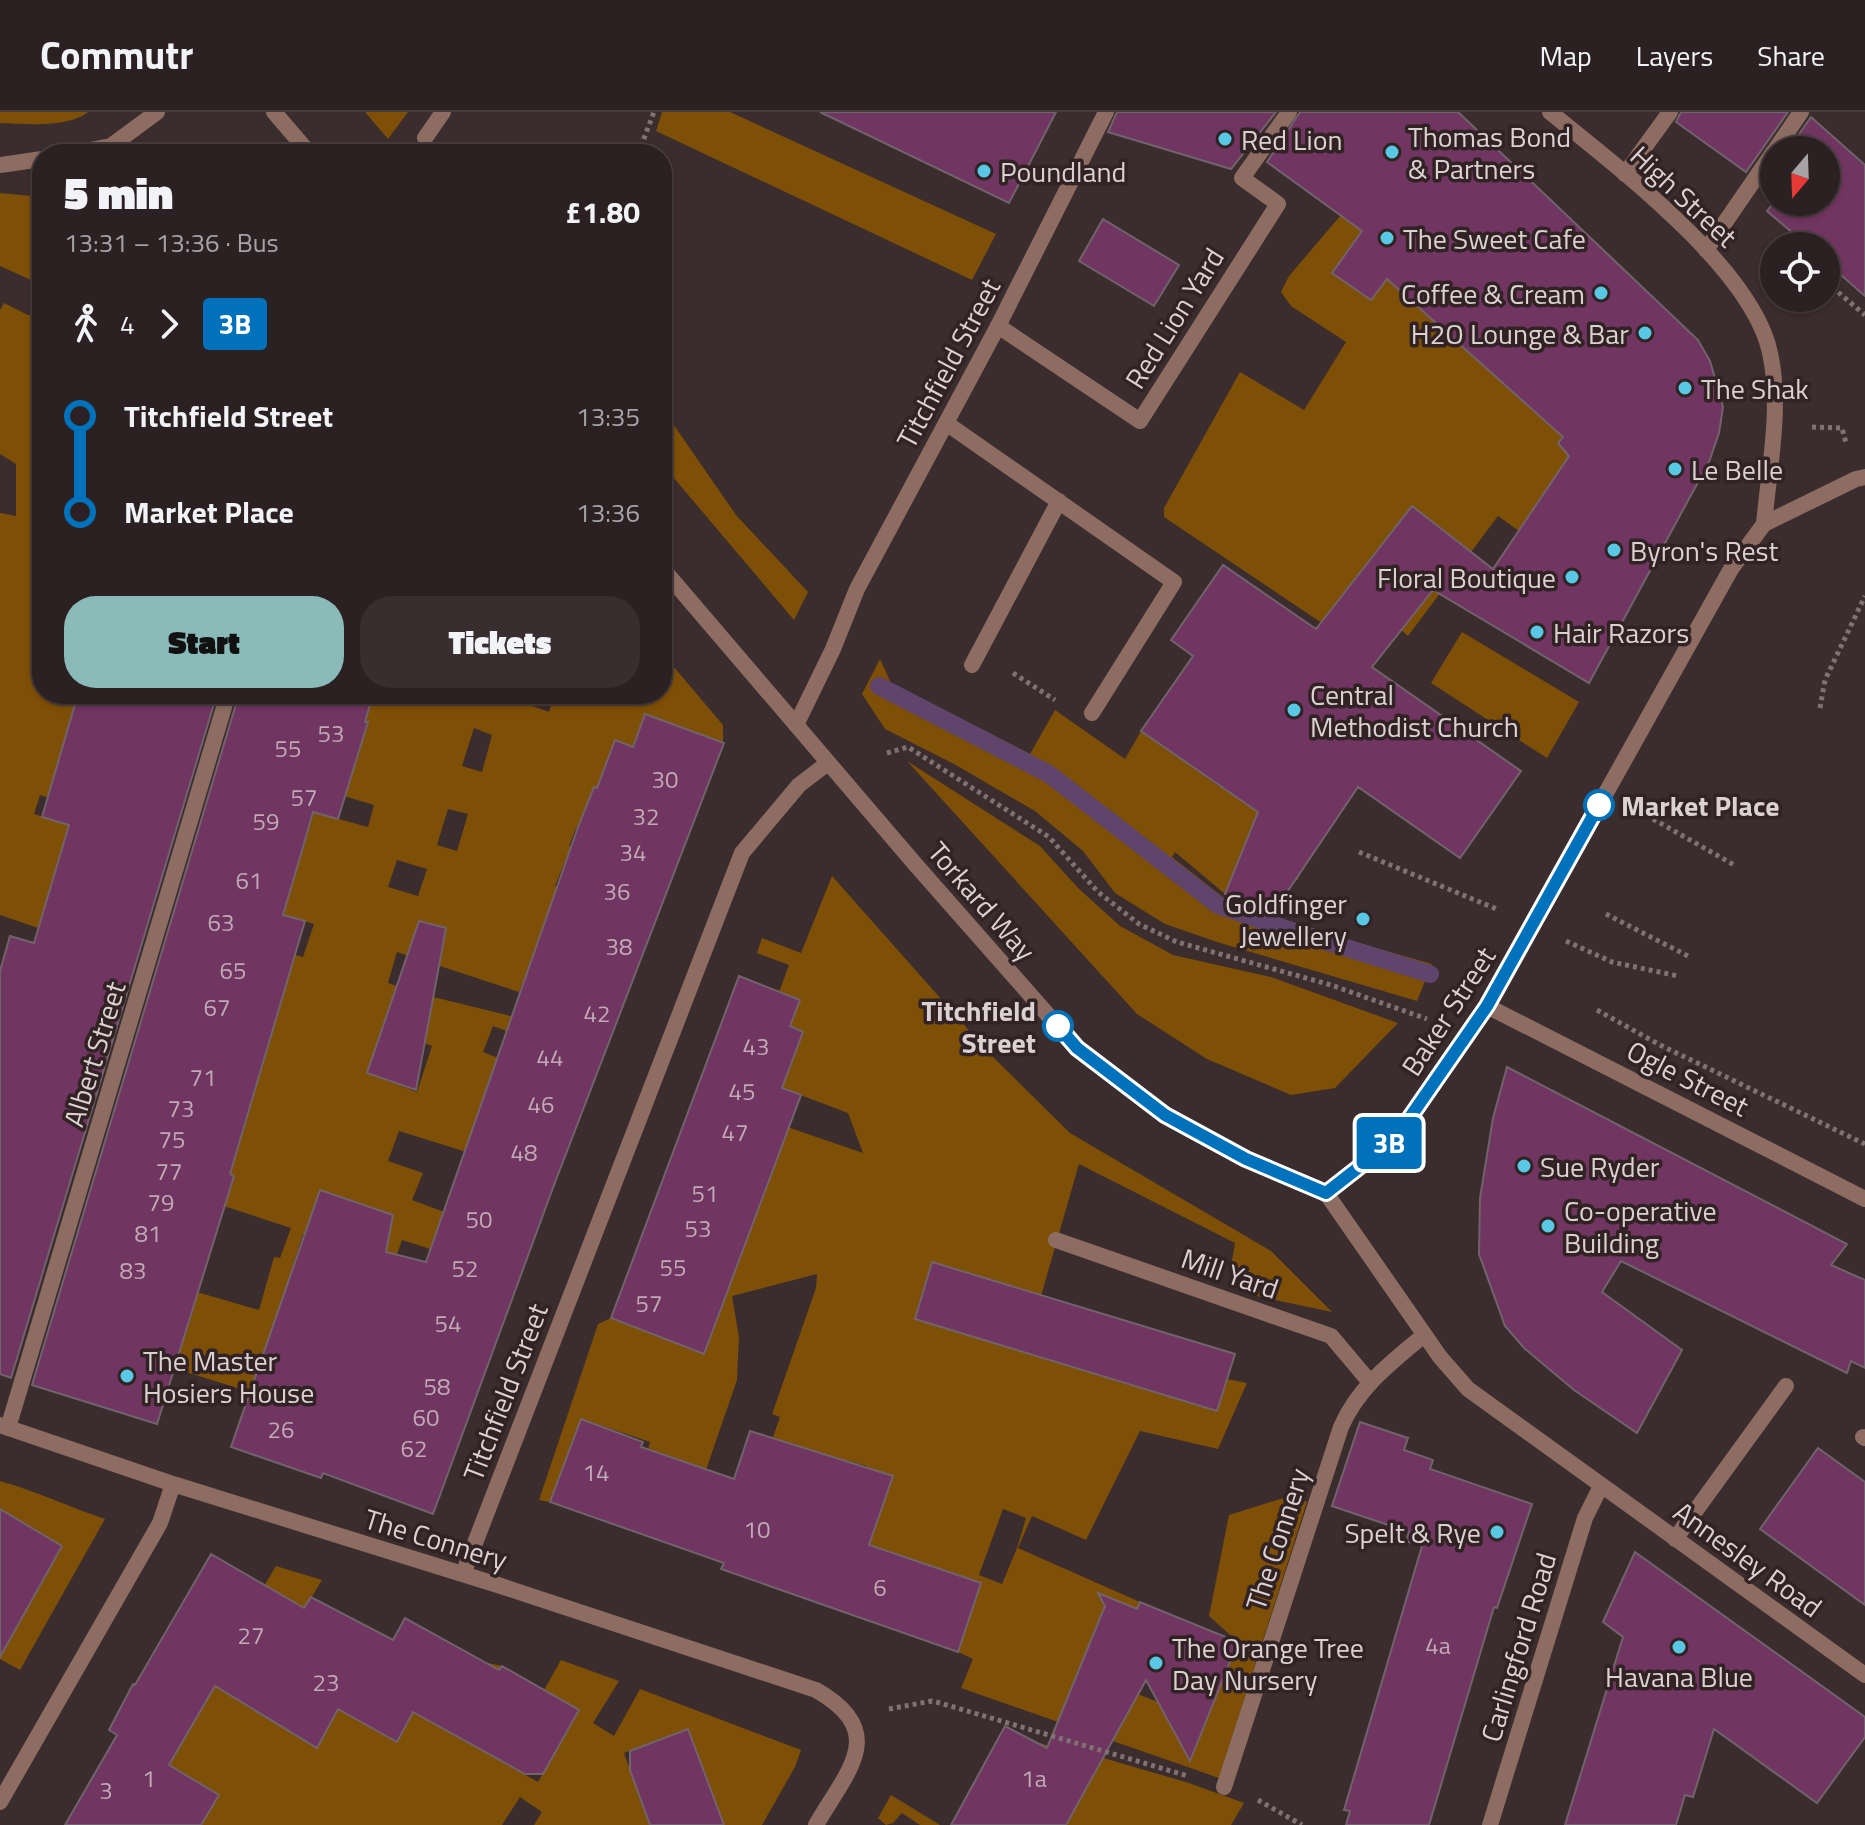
<!DOCTYPE html>
<meta charset="utf-8">
<style>
body{margin:0;font-family:"Titillium Web",sans-serif;background:#382e2f;color:#f1f3f6;height:100vh;display:flex;flex-direction:column;font-size:30px;white-space:nowrap}
*{box-sizing:border-box;margin:0}
p{font-size:26px;color:#a6a3a5}
.icon{flex:none;width:44px;height:44px;fill:none;stroke:currentColor;stroke-width:2;stroke-linecap:round;stroke-linejoin:round}
.map{position:relative;flex:1;overflow:hidden}
.sheet{position:absolute;left:32px;top:32px;width:640px;height:560px;display:flex;flex-direction:column;background:#2c2122;border-radius:32px;box-shadow:0 2px 6px #0004,0 0 0 2px #483e40}
.sheet>*{flex:none}
.badge{padding:0 16px;border-radius:6px;font-size:28px;line-height:52px}
.needle{width:52px;rotate:199deg}
.tools{position:absolute;left:1760px;top:24px;display:grid;gap:16px}
.tools a{display:grid;place-items:center;width:80px;height:80px;border-radius:50%;background:#2c2122;box-shadow:0 2px 6px #0004,0 0 0 2px #483e40;font-size:40px}
.map>.badge{position:absolute;translate:-50% -50%;box-shadow:0 0 0 4px #fff}
.legs{display:flex;align-items:center;gap:12px;height:88px;padding:0 32px;font-size:26px}
.legs p{margin-inline-start:auto}
.overview{display:flex;align-items:center;justify-content:space-between;height:136px;padding:0 32px}
h1{font-size:44px;font-weight:800;line-height:60px}
.cta{display:flex;gap:16px;margin-top:auto;padding:16px 32px}
.cta a{flex:1;height:92px;border-radius:32px;background:#8bbbb9;color:#111;font-size:32px;font-weight:800;line-height:92px;text-align:center}
.cta a+a{background:#382e2f;color:#f1f3f6}
ul{padding:0 32px;list-style:none}
li{display:flex;align-items:center;gap:28px;height:96px;font-size:30px}
li i{display:grid;place-items:center;width:12px;height:100%;margin:0 10px;background:currentColor}
li i::after{content:'';width:20px;height:20px;margin:-10px;border:6px solid;border-radius:50%;background:#2c2122}
li p{margin-inline-start:auto}
li:first-child i{background:linear-gradient(#0000 50%,currentColor 0)}
li:last-child i{background:linear-gradient(currentColor 50%,#0000 0)}
header{display:flex;align-items:center;gap:48px;box-sizing:border-box;height:112px;padding:0 40px;background:#2c2122;border-bottom:2px solid #483e40}
header strong{font-size:38px}
nav{display:flex;gap:44px;margin-inline-start:auto;font-size:28px}
.map>svg:first-child{display:block}
.green{fill:#7e4f06;fill-rule:evenodd}
.lines{fill:none;stroke-linecap:round;stroke-linejoin:round}
.stream{stroke:#5f446c;stroke-width:18}
.building{fill:#703560;stroke:#71636c;stroke-width:2}
.path{stroke:#7f7274;stroke-width:5;stroke-dasharray:4 4;stroke-linecap:butt}
.service{stroke:#8d6c61;stroke-width:16}
.pedestrian{stroke:#8d6c61;stroke-width:16}
.minor{stroke:#8d6c61;stroke-width:16}
.tertiary{stroke:#8d6c61;stroke-width:16}
.line-1-casing{stroke:#fff;stroke-width:18}
.line-1{stroke:#0072bc;stroke-width:12}
.poi-dot{fill:#58c8e4;stroke:#312224;stroke-width:3}
.stop-1-dot{fill:#fff;stroke:#0072bc;stroke-width:4}
.labels{text-anchor:middle;dominant-baseline:central;stroke-width:7;stroke-linejoin:round;paint-order:stroke}
.number-label{font-size:24px;fill:#c0aab6}
.poi-label{font-size:28px;fill:#dbd1d2;stroke:#312224;text-anchor:start}
.street-label{font-size:28px;fill:#dbd1d2;stroke:#312224}
.stop-label{font-size:28px;font-weight:bold;fill:#dbd1d2;stroke:#312224;text-anchor:start}
</style>
<header>
<strong>Commutr</strong>
<nav><a>Map</a><a>Layers</a><a>Share</a></nav>
</header>
<div class="map">
<svg width="1865" height="1713" viewBox="0 0 1865 1713">
<rect width="100%" height="100%" fill="#3b2c2e"/>
<path class="green" d="M0,0H88C69,16 25,12 0,11Z
M365,0H408L388,27Z
M662,0H730L996,122L972,168L656,19Z
M0,81L42,85V173L0,154Z
M1382,91L1333,161L1371,188L1387,166L1563,325L1558,332L1573,348L1582,416L1539,388L1519,419L1498,404L1408,524L1401,518L1466,436L1412,394L1332,496L1362,538L1164,405V396L1240,260L1304,298L1346,230L1291,194L1281,180L1289,164L1341,103Z
M4,191L28,203H42V582H100L75,694L40,683L34,702L69,713L38,816L0,803V401L16,404V352L0,342V198Z
M662,296L736,403L808,480L794,508L662,352Z
M1462,520L1579,590L1547,646L1431,571Z
M662,541L723,613V631L645,602L599,723L577,714L569,734L592,743L589,750L568,742L555,774L577,783L544,869L526,862L519,880L397,840L388,871L429,884L531,909L524,926L493,914L483,940L508,950L479,1044L399,1019L388,1049L423,1061L412,1088L444,1100L430,1137L402,1128L394,1151L260,1283L150,1249L173,1173L259,1198L274,1145L280,1146L291,1116L199,1086L229,1081L234,1064L208,1055L292,842L303,845L314,812L283,803L313,700L368,715L374,693L320,677L367,610L342,603L373,582H500L549,600L555,582H662ZM474,616L492,623L482,660L462,654ZM448,697L468,702L457,739L437,733ZM397,748L427,757L418,784L388,775ZM382,917L432,934L417,980L367,961ZM320,1078L339,1085L308,1113ZM303,1122L340,1134L256,1270Z
M880,547L891,571L1030,642L1055,598L1125,647L1141,619L1220,675L1226,668L1309,723L1298,768L1240,745L1225,782L1175,740L1172,745L1224,786L1288,811L1432,852L1417,889L1217,830L1165,812L1115,781L1083,739L1035,699L954,652L885,617L862,582Z
M907,649L1040,734L1078,776L1120,814L1173,843L1271,865L1398,911L1335,976L1291,983L1207,947L1137,902Z
M832,764L989,941L1070,1021L1271,1139L1332,1200L1260,1185L1238,1174L1231,1154L1235,1131L1079,1052L1041,1184L932,1150L915,1206L1217,1299L1227,1267L1247,1271L1218,1337L1140,1319L1086,1428L1032,1404L1018,1436L1140,1490L1137,1497L1109,1486L1120,1575L1206,1609L1238,1530L1209,1504L1229,1403L1293,1383L1307,1390L1219,1666L961,1576L973,1547L958,1540L981,1472L862,1432L852,1402L867,1354L845,1348L829,1395L732,1370L744,1338L766,1345L780,1305L772,1302L816,1176L817,1162L732,1184L739,1225L737,1268L706,1358L648,1338L650,1330L582,1307L550,1390L539,1388L598,1212L611,1206L642,1218L649,1198L770,1009L863,1041L848,1001L782,976L803,920L790,915L800,888L779,880L789,853L757,841L762,826L801,841ZM1003,1397L1026,1406L1017,1436L1002,1472L979,1463Z
M0,1369C36,1379 69,1395 105,1407L20,1558L0,1547Z
M276,1454L322,1468L246,1593L260,1602L267,1590L315,1583L293,1622L316,1635L355,1567L383,1583L366,1613L396,1630L423,1581L460,1601L488,1551L502,1554L460,1626L538,1670L579,1599L544,1578L561,1548L619,1569L593,1611L614,1624L640,1577L801,1638L795,1655L762,1713H724L688,1618L624,1641L650,1713H534L542,1700L520,1685L502,1713H159L160,1648Z
M1033,1629L1063,1638L1083,1640L1189,1671L1244,1691L1231,1713H1066Z
M891,1683L940,1713H920L902,1701L893,1711L886,1713L878,1706Z"/>
<g class="lines">
<path class="stream" d="M879,574L1049,662L1218,793L1286,817L1430,862"/>
</g>
<path class="building" d="M820,0H1056L1009,91Z
M1117,0H1276L1231,57L1108,20Z
M1300,0H1458L1698,228L1710,249L1723,295L1719,321L1709,350L1589,571L1433,478L1372,555L1521,659L1460,746L1358,675L1273,801L1225,782L1258,700L1141,619L1193,544L1171,528L1223,453L1316,517L1412,394L1493,457L1569,344L1558,331L1563,325L1387,167L1371,188L1332,161L1362,119L1267,50Z
M1681,0H1788L1746,60L1676,10Z
M1811,5L1865,53V184L1826,150V134H1808L1767,99L1774,90H1826V38H1788Z
M1103,107L1179,153L1154,194L1079,149Z
M78,582H217L11,1266L0,1262V859L10,824L34,831L69,713L42,705Z
M239,582H373L365,610H368L338,707L313,700L301,742L283,803L305,809L230,1062L234,1064L157,1312L32,1273Z
M645,602L724,631L554,1073L433,1402L323,1361L321,1366L231,1335L320,1078L393,1103L386,1140L426,1150L578,715L594,675L597,676L615,628L633,635Z
M419,809L446,816L416,978L367,961Z
M739,864L800,888L790,914L803,920L782,976L801,983L704,1242L611,1206Z
M1507,955L1847,1132L1831,1153L1865,1168V1256L1851,1249L1847,1261L1621,1149L1602,1180L1682,1238L1637,1321L1574,1278L1524,1236L1505,1214L1479,1142L1480,1086L1493,1006Z
M932,1150L1235,1242L1217,1299L915,1207Z
M581,1307L643,1330L641,1335L734,1367L750,1319L893,1364L869,1433L981,1471L958,1540L721,1457L724,1451L550,1390Z
M1360,1310L1408,1326L1404,1338L1433,1348L1430,1357L1532,1392L1497,1496L1494,1495L1429,1713H1346L1350,1699L1344,1698L1422,1434L1406,1429L1409,1420L1332,1394Z
M1818,1336L1865,1370V1493L1760,1417Z
M0,1397L62,1434L0,1545Z
M1635,1440L1865,1605V1625L1817,1691L1714,1617L1693,1685L1685,1683L1676,1713H1565L1623,1525L1603,1510Z
M211,1442L304,1496L311,1485L393,1528L405,1506L499,1558L502,1554L579,1598L543,1662H525L413,1600L397,1630L338,1597L317,1636L215,1574L169,1653L219,1683L201,1713H65L117,1623L109,1618L133,1572L135,1573Z
M1098,1481L1137,1497L1140,1490L1238,1530L1190,1649L1146,1568L1066,1713H951L1005,1614L1047,1636L1105,1494Z
M688,1617L724,1713H650L630,1658V1639Z"/>
<g class="lines">
<path class="path" d="M638,42L654,0
M1826,170L1865,203
M1812,315L1842,316L1846,331
M1013,561L1055,588
M1820,596L1825,568L1865,484
M887,641L908,635L1049,725L1098,780L1139,812L1177,830L1331,873L1427,907
M1653,707L1736,754
M1359,740L1499,798
M1606,802L1688,844
M1566,829L1612,850L1678,864
M1597,898L1660,933L1865,1032
M889,1597L932,1589L940,1591L1188,1664
M1258,1688L1302,1713"/>
<path class="service" d="M1625,62L1670,0
M998,214L1140,309L1278,92L1242,66L1289,0
M946,311L1174,470L1092,601
M972,553L1059,389
M1056,1128L1331,1224L1369,1269
M1863,1325L1865,1326
M1675,1427L1786,1274"/>
<path class="pedestrian" d="M1550,0C1615,53 1753,157 1770,241C1782,295 1769,356 1764,412
M1775,38L1801,0
M1706,138L1774,39"/>
<path class="minor" d="M425,26L443,0
M69,42L111,34L157,0
M0,53L42,47
M796,613L833,537L857,477L998,214L1106,0
M1487,894L1865,1087
M0,1313L173,1372L501,1474L816,1578C890,1620 847,1659 816,1713
M8,1316L228,582
M463,1462L742,741L799,673L828,651
M1224,1675L1341,1315C1359,1274 1391,1251 1424,1223
M0,1690L160,1411L173,1372
M1490,1713L1585,1406L1601,1374"/>
<path class="tertiary" d="M274,0L310,42
M662,456L915,752L1077,936L1165,1003L1246,1047L1326,1081
M1326,1081L1395,1027L1487,894L1731,457L1764,412L1856,367L1865,365
M1326,1081L1440,1245L1468,1277L1865,1563"/>
</g>
<g class="lines">
<g class="line-1-casing">
<path id="line-1" d="M1058,914L1077,936L1165,1003L1246,1047L1326,1081L1395,1027L1487,894L1599,693"/>
</g>
<use href="#line-1" class="line-1"/>
</g>
<g class="poi-dot">
<circle cx="1225" cy="27" r="8"/>
<circle cx="1392" cy="40" r="8"/>
<circle cx="984" cy="59" r="8"/>
<circle cx="1387" cy="126" r="8"/>
<circle cx="1601" cy="181" r="8"/>
<circle cx="1645" cy="221" r="8"/>
<circle cx="1685" cy="276" r="8"/>
<circle cx="1675" cy="357" r="8"/>
<circle cx="1614" cy="438" r="8"/>
<circle cx="1572" cy="465" r="8"/>
<circle cx="1537" cy="520" r="8"/>
<circle cx="1294" cy="598" r="8"/>
<circle cx="1363" cy="807" r="8"/>
<circle cx="1524" cy="1054" r="8"/>
<circle cx="1548" cy="1114" r="8"/>
<circle cx="127" cy="1264" r="8"/>
<circle cx="1497" cy="1420" r="8"/>
<circle cx="1679" cy="1535" r="8"/>
<circle cx="1156" cy="1551" r="8"/>
</g>
<g class="stop-1-dot">
<circle cx="1599" cy="693" r="14"/>
<circle cx="1058" cy="914" r="14"/>
</g>
<g class="labels">
<g class="number-label">
<text x="331" y="621">53</text>
<text x="288" y="636">55</text>
<text x="665" y="667">30</text>
<text x="304" y="685">57</text>
<text x="646" y="704">32</text>
<text x="266" y="709">59</text>
<text x="633" y="740">34</text>
<text x="249" y="768">61</text>
<text x="617" y="779">36</text>
<text x="221" y="810">63</text>
<text x="619" y="834">38</text>
<text x="233" y="858">65</text>
<text x="217" y="895">67</text>
<text x="597" y="901">42</text>
<text x="756" y="934">43</text>
<text x="550" y="945">44</text>
<text x="203" y="965">71</text>
<text x="742" y="979">45</text>
<text x="541" y="992">46</text>
<text x="181" y="996">73</text>
<text x="735" y="1020">47</text>
<text x="172" y="1027">75</text>
<text x="524" y="1040">48</text>
<text x="169" y="1059">77</text>
<text x="705" y="1081">51</text>
<text x="161" y="1090">79</text>
<text x="479" y="1107">50</text>
<text x="698" y="1116">53</text>
<text x="148" y="1121">81</text>
<text x="673" y="1155">55</text>
<text x="465" y="1156">52</text>
<text x="133" y="1158">83</text>
<text x="649" y="1191">57</text>
<text x="448" y="1211">54</text>
<text x="437" y="1274">58</text>
<text x="426" y="1305">60</text>
<text x="281" y="1317">26</text>
<text x="414" y="1336">62</text>
<text x="596" y="1360">14</text>
<text x="757" y="1417">10</text>
<text x="880" y="1475">6</text>
<text x="251" y="1523">27</text>
<text x="1438" y="1533">4a</text>
<text x="326" y="1570">23</text>
<text x="149" y="1666">1</text>
<text x="1034" y="1666">1a</text>
<text x="106" y="1678">3</text>
</g>
<g class="poi-label">
<text x="1408" y="24">Thomas Bond<tspan x="1408" dy="32">&amp; Partners</tspan></text>
<text x="1241" y="27">Red Lion</text>
<text x="1000" y="59">Poundland</text>
<text x="1403" y="126">The Sweet Cafe</text>
<text x="1585" y="181" text-anchor="end">Coffee &amp; Cream</text>
<text x="1629" y="221" text-anchor="end">H2O Lounge &amp; Bar</text>
<text x="1701" y="276">The Shak</text>
<text x="1691" y="357">Le Belle</text>
<text x="1630" y="438">Byron's Rest</text>
<text x="1556" y="465" text-anchor="end">Floral Boutique</text>
<text x="1553" y="520">Hair Razors</text>
<text x="1310" y="582">Central<tspan x="1310" dy="32">Methodist Church</tspan></text>
<text x="1347" y="791" text-anchor="end">Goldfinger<tspan x="1347" dy="32">Jewellery</tspan></text>
<text x="1540" y="1054">Sue Ryder</text>
<text x="1564" y="1098">Co-operative<tspan x="1564" dy="32">Building</tspan></text>
<text x="143" y="1248">The Master<tspan x="143" dy="32">Hosiers House</tspan></text>
<text x="1481" y="1420" text-anchor="end">Spelt &amp; Rye</text>
<text x="1172" y="1535">The Orange Tree<tspan x="1172" dy="32">Day Nursery</tspan></text>
<text x="1679" y="1564" text-anchor="middle">Havana Blue</text>
</g>
<g class="street-label">
<text transform="translate(1684 84) rotate(43)">High Street</text>
<text transform="translate(1174 206) rotate(-58)">Red Lion Yard</text>
<text transform="translate(948 251) rotate(-62)">Titchfield Street</text>
<text transform="translate(982 789) rotate(49)">Torkard Way</text>
<text transform="translate(1448 899) rotate(-57)">Baker Street</text>
<text transform="translate(94 942) rotate(-73)">Albert Street</text>
<text transform="translate(1688 966) rotate(27)">Ogle Street</text>
<text transform="translate(1230 1161) rotate(19)">Mill Yard</text>
<text transform="translate(505 1280) rotate(-69)">Titchfield Street</text>
<text transform="translate(436 1427) rotate(17)">The Connery</text>
<text transform="translate(1277 1427) rotate(-72)">The Connery</text>
<text transform="translate(1748 1447) rotate(36)">Annesley Road</text>
<text transform="translate(1518 1535) rotate(-73)">Carlingford Road</text>
</g>
<g class="stop-label">
<text x="1621" y="693">Market Place</text>
<text x="1036" y="898" text-anchor="end">Titchfield<tspan x="1036" dy="32">Street</tspan></text>
</g>
</g>
</svg>
<div class="tools">
<a><svg class="needle" viewBox="-14 -14 28 28"><path d="M0-13l5 13h-10z" fill="#e53935"/><path d="M0 13l5-13h-10z" fill="#a6a3a5"/></svg></a>
<a><svg class="icon" aria-label="locate" viewBox="0 0 24 24"><circle cx="12" cy="12" r="6"/><path d="M12 2v4M12 18v4M2 12h4M18 12h4"/></svg></a>
</div>
<b class="badge" style="left:1389px;top:1031px;background:#0072bc;color:#fff">3B</b>
<section class="sheet">
<div class="overview"><div><h1>5 min</h1><p>13:31 – 13:36 · Bus</p></div><b>£1.80</b></div>
<div class="legs"><svg class="icon" aria-label="walk" viewBox="0 0 24 24"><circle cx="13" cy="4" r="2"/><path d="M13 8l-2 6 4 7M11 14l-3 7M7 12l3-4h3l4 4"/></svg>4<svg class="icon" aria-label="forward" viewBox="0 0 24 24"><path d="M9 5l7 7-7 7"/></svg><b class="badge" style="background:#0072bc;color:#fff">3B</b></div>
<ul>
<li><i style="color:#0072bc"></i><b>Titchfield Street</b><p>13:35</p></li>
<li><i style="color:#0072bc"></i><b>Market Place</b><p>13:36</p></li>
</ul>
<div class="cta"><a>Start</a><a>Tickets</a></div>
</section>
</div>
